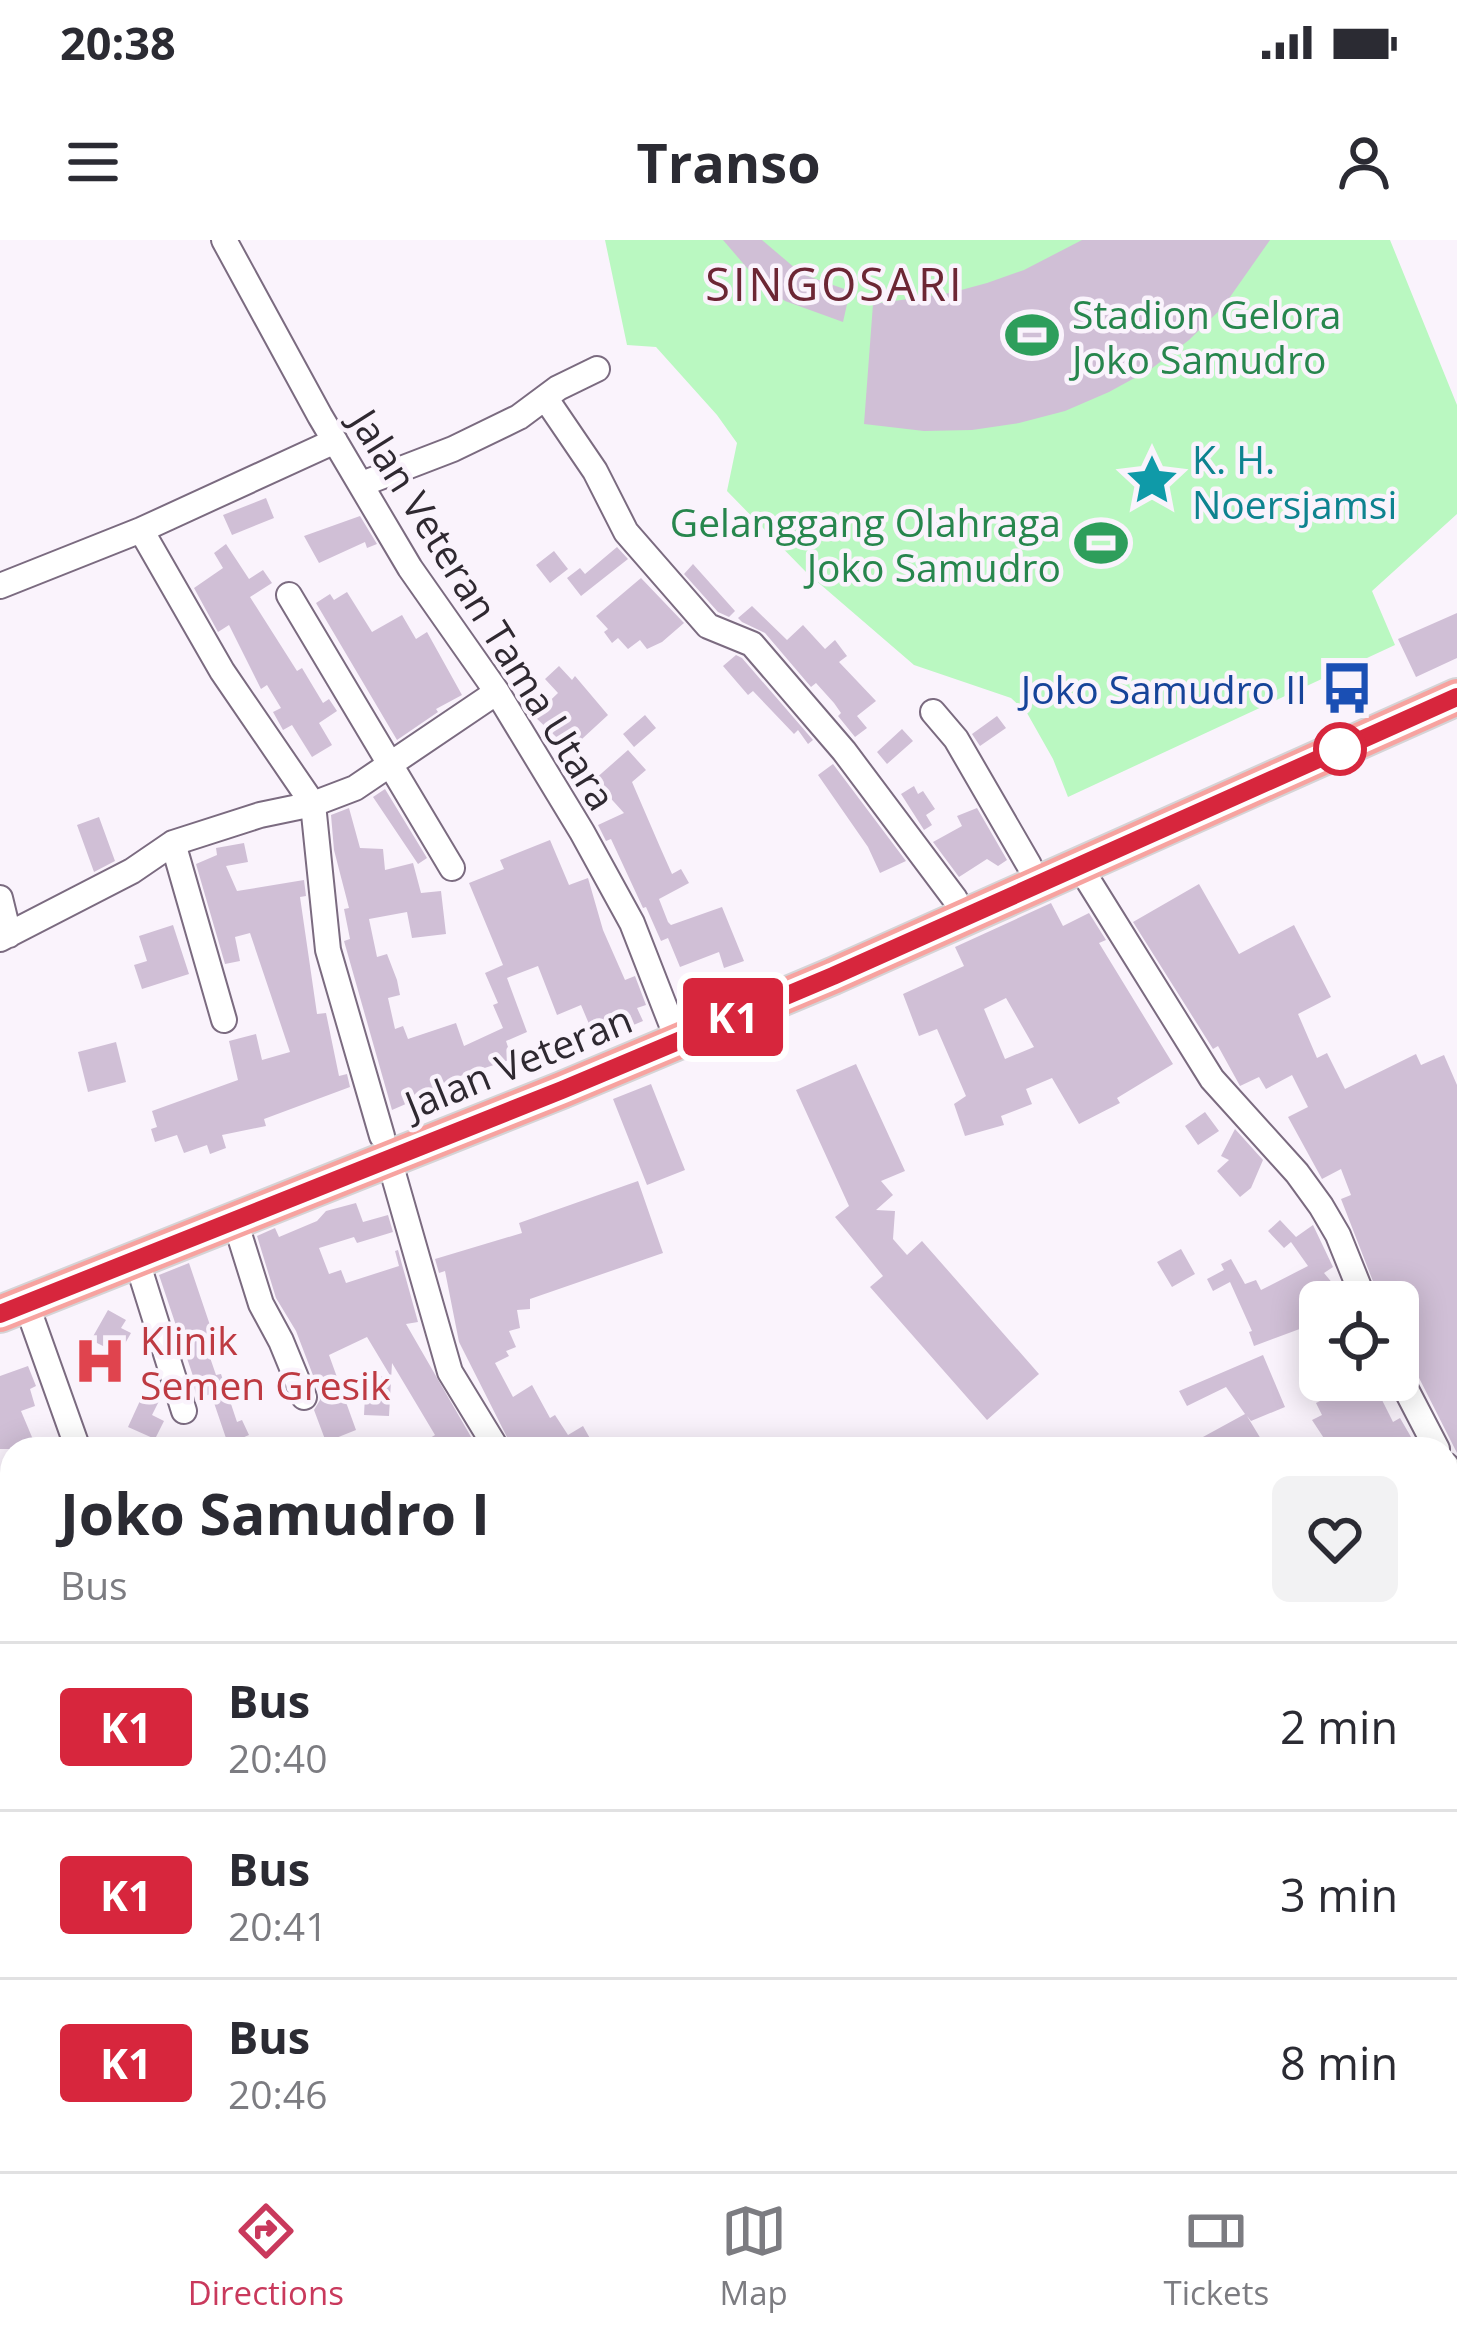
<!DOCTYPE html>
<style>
body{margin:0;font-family:"Open Sans",sans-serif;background:#f2f2f3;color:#2b2b33;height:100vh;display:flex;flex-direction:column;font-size:45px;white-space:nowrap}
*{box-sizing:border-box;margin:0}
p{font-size:39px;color:#7c7c81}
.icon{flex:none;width:66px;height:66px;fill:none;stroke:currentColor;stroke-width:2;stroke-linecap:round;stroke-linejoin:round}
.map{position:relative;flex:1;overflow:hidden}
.drawer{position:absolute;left:0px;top:1197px;width:1458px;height:735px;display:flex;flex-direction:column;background:#fff;border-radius:36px 36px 0 0;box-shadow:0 6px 30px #0003}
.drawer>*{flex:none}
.badge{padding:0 24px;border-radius:9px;font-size:42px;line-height:78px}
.controls{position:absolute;left:1299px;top:1041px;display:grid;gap:24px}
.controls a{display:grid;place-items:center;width:120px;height:120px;border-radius:18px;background:#fff;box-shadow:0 6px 30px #0003;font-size:60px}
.map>.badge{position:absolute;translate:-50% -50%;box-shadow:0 0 0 6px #fff}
.round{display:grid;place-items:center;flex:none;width:126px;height:126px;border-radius:18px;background:#f2f2f3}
.head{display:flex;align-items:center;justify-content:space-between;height:204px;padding:0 60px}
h1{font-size:57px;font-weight:700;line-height:90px}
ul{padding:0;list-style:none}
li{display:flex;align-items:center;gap:36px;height:168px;padding:0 60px;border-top:3px solid #e1e1e2}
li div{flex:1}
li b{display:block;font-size:45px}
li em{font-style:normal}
li .badge{min-width:132px;font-weight:700;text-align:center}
.status{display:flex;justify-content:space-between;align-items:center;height:84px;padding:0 60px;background:#fff;direction:ltr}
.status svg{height:33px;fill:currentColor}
header{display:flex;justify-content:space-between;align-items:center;height:156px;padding:0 60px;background:#fff;font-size:54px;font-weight:700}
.tabs{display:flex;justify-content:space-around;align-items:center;height:168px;border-top:3px solid #e1e1e2;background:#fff;font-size:33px;color:#7c7c81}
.tabs a{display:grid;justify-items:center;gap:6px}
.tabs .active{color:#c9395c}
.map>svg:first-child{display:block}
.green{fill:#baf8c1}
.building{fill:#d0bfd6;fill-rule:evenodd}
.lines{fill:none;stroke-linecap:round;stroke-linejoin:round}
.minor-casing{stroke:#7b6b80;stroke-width:28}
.highway-casing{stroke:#d5d4d6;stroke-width:40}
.minor{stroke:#fff;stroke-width:24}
.highway{stroke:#f7a3a0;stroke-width:36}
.line-casing{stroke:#fff;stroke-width:27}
.line{stroke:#d7263d;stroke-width:18}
.stop-dot{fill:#fff;stroke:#d7263d;stroke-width:6}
.labels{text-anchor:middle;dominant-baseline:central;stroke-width:9;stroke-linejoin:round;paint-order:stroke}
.leisure-label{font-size:39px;fill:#27864d;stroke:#faf3fc;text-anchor:start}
.culture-label{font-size:39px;fill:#0d838f;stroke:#faf3fc;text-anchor:start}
.street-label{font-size:39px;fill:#2f2931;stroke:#faf3fc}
.transit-label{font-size:39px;fill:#164399;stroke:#faf3fc;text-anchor:end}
.health-label{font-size:39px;fill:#be3a42;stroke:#faf3fc;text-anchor:start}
.quarter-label{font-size:45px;letter-spacing:3px;fill:#6c2634;stroke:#faf3fc}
</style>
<div class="status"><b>20:38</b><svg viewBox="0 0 49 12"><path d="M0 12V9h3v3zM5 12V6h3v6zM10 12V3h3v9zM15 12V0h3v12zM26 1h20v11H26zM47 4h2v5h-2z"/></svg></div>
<header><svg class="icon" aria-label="menu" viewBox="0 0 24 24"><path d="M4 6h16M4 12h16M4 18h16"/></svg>Transo<svg class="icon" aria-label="person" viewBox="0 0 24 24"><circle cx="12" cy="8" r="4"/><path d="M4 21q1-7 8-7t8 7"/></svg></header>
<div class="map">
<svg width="1457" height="1931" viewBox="0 0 1457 1931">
<rect width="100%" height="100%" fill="#faf3fc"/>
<path class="green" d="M605,0H1390L1457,165V274L1372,351L1395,405L1068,557L1053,519L1027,473L1011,458L914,425L806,332L727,251L737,203L717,175L656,107L627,105Z"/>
<path class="building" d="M723,0H762L802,34L850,51L843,82L785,61L760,43Z
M1082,0H1270L1223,67L1189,100L1151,129L1109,152L1065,171L1019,183L972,190L924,191L864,184L873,64L950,53L987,43L1024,30Z
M266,258L274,278L232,295L223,275Z
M360,276L377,304L367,308L365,302L319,323L304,296Z
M226,304L249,339L263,330L272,343L250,357L297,431L302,428L323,463L329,459L337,471L319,483L332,505L312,517L292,485L283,490L273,472L281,468L267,445L261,449L229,385L218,392L194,348L223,328L214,313Z
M617,307L628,319L581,356L567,338L580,328L585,334Z
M554,311L568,329L550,343L536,325Z
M693,324L735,371L729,377L718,372L684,334Z
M641,338L684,383L662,402L647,409L640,400L628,409L618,398L612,403L604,392L608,389L596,376Z
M347,352L372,392L402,375L416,399L427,392L462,455L436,469L438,472L397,500L316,363L330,354L334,360Z
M752,366L787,400L803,385L825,409L835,400L847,416L839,422L876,461L857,476L867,488L855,497L838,476L841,473L834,463L816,443L811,447L765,393L742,382L738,378Z
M1457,373V418L1416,437L1398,399Z
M736,415L742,418L813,500L808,504L798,490L794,494L753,451L748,455L723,426Z
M559,426L572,440L575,436L608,475L570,510L534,476L558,453L545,439Z
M645,475L656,488L634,507L623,494Z
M997,476L1006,488L980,506L972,494Z
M902,489L913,501L887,524L877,512Z
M628,510L646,530L632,542L660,607L672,634L681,629L689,643L659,659L668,682L671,685L722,667L744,721L724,728L719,712L680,727L668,698L661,701L646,667L643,668L611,599L606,601L598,585L624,573L594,540Z
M833,524L906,621L880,633L868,607L818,535Z
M914,546L918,554L923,551L935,569L926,575L932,585L924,590L901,554Z
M385,549L427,618L418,624L373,557Z
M349,568L360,608L383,609L385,630L413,623L421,653L441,651L446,694L412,698L407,672L369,679L377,717L387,714L397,740L400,755L388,758L395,789L403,786L408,799L456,783L464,806L503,788L493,765L498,763L485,733L503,725L469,643L504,629L500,620L550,600L569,645L588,638L603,690L625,740L635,736L646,765L637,768L643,781L624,789L620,779L592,791L581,765L557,775L538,726L507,738L527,792L506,801L512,819L460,836L461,840L392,870L344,701L350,699L344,669L349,668L334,610L331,575Z
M977,568L1007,620L998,626L987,619L959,637L933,602L962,586L957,576Z
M99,577L115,621L94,632L77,585Z
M244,603L248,622L226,626L237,651L304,640L306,656L300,657L317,774L326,773L339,836L347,834L350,847L264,879L266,886L222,895L226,908L210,914L207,905L184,913L177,895L155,902L151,889L157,887L152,871L238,840L229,801L256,794L262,820L290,812L250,693L235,697L240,721L225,724L196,624L217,615L216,608Z
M1199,644L1239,714L1294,685L1331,757L1298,774L1317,818L1327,813L1345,849L1416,814L1421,825L1444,815L1457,845V1213L1413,1126L1398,1117V1062H1381L1341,959L1351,955L1341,929L1322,939L1288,877L1308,867L1292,835L1266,849L1259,837L1240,846L1218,806L1213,809L1133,682Z
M1051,663L1063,686L1089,673L1106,700L1099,703L1173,824L1117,858L1120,863L1079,884L1052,838L1026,849L1032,864L1001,876L1004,885L965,896L954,864L966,856L937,789L919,796L903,754L964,726L955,707ZM1006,758L1034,807L1005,819L984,769Z
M173,685L189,734L142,749L134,725L147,721L139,696Z
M116,802L126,842L88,852L78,812Z
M856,824L905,931L881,941L893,955L876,970L895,971L893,999L907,1015L922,1001L1039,1134L987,1180L870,1047L883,1036L835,977L849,966L796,850Z
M651,844L685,930L647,945L613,859Z
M1205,872L1219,891L1198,905L1185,886Z
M1235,889L1263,920L1251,948L1240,957L1217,931L1229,920L1221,916Z
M638,941L663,1013L530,1059V1069L517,1070L520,1088L509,1091L516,1107L506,1111L509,1116L495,1123L513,1157L532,1145L550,1178L555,1175L568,1195L583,1186L596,1209H513L459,1102L445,1031L439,1033L435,1019L522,993L519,983Z
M356,963L363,982L388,975L393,992L357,1003L354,997L319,1008L329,1034L341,1030L346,1043L399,1026L395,1011L398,1010L418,1082L406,1084L478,1209H437L430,1198L435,1195L392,1123L389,1176L364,1175L366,1136L391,1137L367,1097L329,1115L356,1190L326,1202L314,1170L320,1160L319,1151L296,1091L276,1058L257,996L275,988L279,997L317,981L326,971Z
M1280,980L1296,997L1313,985L1333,1027L1324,1033L1339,1051L1320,1062V1123L1305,1087L1254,1106L1249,1092L1252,1091L1230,1042L1213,1051L1207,1039L1224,1030L1221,1024L1231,1019L1245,1044L1256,1040L1261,1050L1308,1026L1291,1002L1284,1008L1268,991Z
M1181,1009L1195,1034L1172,1047L1157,1022Z
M189,1023L214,1097L204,1100L216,1135L221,1134L237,1182L242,1180L249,1195L228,1204L211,1154L197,1158L193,1143L195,1142L159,1035Z
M108,1070L126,1080L121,1088L131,1093L119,1114L91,1100Z
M1263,1115L1285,1167L1251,1181L1247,1176L1267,1209H1181L1245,1174L1226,1147L1187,1166L1179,1151Z
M28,1126L36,1146L30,1149L35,1166L21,1171L37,1209H0V1136Z
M1347,1140H1372L1393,1182L1400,1178L1418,1209H1331L1312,1180L1322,1175L1316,1163L1332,1155L1329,1148Z
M144,1152L160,1159L152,1175L164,1181L155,1199L128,1187Z"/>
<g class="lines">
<g class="minor-casing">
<path id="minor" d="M224,0L320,176L410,328L497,452L582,592L632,683L671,783
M546,159L595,231L626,292L708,386L752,404L844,511L955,659
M362,244L453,209L519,177L558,148L597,129
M141,290L222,431L313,564L328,710L382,896
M0,346L141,290L335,201
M289,355L452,628
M933,472L956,499L1029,625
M173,603L224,780
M1078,624L1212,839L1297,933L1321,966L1338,995L1365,1062
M0,658L9,695
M0,699L132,631L173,603L260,575L313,564L355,548L497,452
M389,919L450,1132L497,1209
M235,981L261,1064L281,1101L304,1157
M136,1018L184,1171
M26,1063L78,1209
M1398,1134L1437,1209
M1446,1225L1457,1243
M0,1280L12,1277
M1446,1355L1457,1344
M0,1497L12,1527
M1446,1595L1457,1616
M1446,1836L1457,1828
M241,1920L249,1931
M547,1920L551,1931
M912,1920L916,1931
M1157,1920L1164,1931
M1268,1920L1277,1931
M87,1922L90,1920
M968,1931L1000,1920
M1305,1931L1322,1920"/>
</g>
<g class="highway-casing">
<path id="highway" d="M0,1074L562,850L833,736L1457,457"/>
</g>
<use href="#minor" class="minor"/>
<use href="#highway" class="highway"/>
</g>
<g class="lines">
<g class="line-casing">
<path id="line" d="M0,1074L562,850L833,736L1457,457"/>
</g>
<use href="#line" class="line"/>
</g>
<defs>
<g id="stadium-bare" transform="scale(4.14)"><path d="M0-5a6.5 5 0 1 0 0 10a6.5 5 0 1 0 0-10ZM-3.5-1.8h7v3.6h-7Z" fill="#2e9e5b" stroke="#faf3fc" stroke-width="2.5" paint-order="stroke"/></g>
<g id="sight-bare" transform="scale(4.14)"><path d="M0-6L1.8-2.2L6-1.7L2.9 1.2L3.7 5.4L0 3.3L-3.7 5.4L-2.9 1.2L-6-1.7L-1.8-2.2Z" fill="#0f9aa8" stroke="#faf3fc" stroke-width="2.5" paint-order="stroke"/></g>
<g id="bus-bare" transform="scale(4.14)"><path d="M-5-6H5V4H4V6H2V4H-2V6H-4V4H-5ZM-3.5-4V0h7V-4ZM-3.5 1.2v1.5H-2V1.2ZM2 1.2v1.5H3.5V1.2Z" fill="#1a4fb4" stroke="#faf3fc" stroke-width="2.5" paint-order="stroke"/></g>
<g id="hospital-bare" transform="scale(4.14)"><path d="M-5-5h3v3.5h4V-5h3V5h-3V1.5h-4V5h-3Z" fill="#e0444e" stroke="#faf3fc" stroke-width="2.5" paint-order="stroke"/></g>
</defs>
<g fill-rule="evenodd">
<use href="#stadium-bare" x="1032" y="95"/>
<use href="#sight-bare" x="1152" y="240"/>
<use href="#stadium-bare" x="1101" y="303"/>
<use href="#bus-bare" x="1347" y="448"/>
<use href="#hospital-bare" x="100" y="1121"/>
</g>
<circle class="stop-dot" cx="1340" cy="509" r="24"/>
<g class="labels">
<g class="leisure-label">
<text x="1072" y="73">Stadion Gelora<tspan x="1072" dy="45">Joko Samudro</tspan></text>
<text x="1061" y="281" text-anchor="end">Gelanggang Olahraga<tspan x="1061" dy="45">Joko Samudro</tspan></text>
</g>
<g class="culture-label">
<text x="1192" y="218">K. H.<tspan x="1192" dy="45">Noersjamsi</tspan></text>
</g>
<g class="street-label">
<text transform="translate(484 369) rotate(58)">Jalan Veteran Tama Utara</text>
<text transform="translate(518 821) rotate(-22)">Jalan Veteran</text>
</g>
<g class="transit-label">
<text x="1307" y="448">Joko Samudro II</text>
</g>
<g class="health-label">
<text x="140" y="1099">Klinik<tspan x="140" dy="45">Semen Gresik</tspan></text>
</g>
<g class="quarter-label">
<text x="835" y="43">SINGOSARI</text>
</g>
</g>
</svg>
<div class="controls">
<a><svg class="icon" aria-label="locate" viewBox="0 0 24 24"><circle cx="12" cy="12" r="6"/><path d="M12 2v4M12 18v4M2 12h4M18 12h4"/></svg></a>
</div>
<b class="badge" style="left:733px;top:777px;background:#d7263d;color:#fff">K1</b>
<section class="drawer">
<div class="head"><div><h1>Joko Samudro I</h1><p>Bus</p></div><a class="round"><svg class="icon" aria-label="heart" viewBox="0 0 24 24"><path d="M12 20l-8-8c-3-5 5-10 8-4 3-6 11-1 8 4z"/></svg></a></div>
<ul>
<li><span class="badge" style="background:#d7263d;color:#fff">K1</span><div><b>Bus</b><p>20:40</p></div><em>2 min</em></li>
<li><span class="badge" style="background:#d7263d;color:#fff">K1</span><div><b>Bus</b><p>20:41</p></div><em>3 min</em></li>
<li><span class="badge" style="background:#d7263d;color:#fff">K1</span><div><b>Bus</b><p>20:46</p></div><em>8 min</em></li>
</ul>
</section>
</div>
<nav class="tabs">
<a class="active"><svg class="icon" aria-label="directions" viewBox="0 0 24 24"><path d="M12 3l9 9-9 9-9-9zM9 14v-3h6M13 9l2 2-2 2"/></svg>Directions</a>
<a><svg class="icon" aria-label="map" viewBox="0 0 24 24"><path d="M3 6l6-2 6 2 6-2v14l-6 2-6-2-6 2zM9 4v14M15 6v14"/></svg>Map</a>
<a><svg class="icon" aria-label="tickets" viewBox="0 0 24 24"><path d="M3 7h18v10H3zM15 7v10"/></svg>Tickets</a>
</nav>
